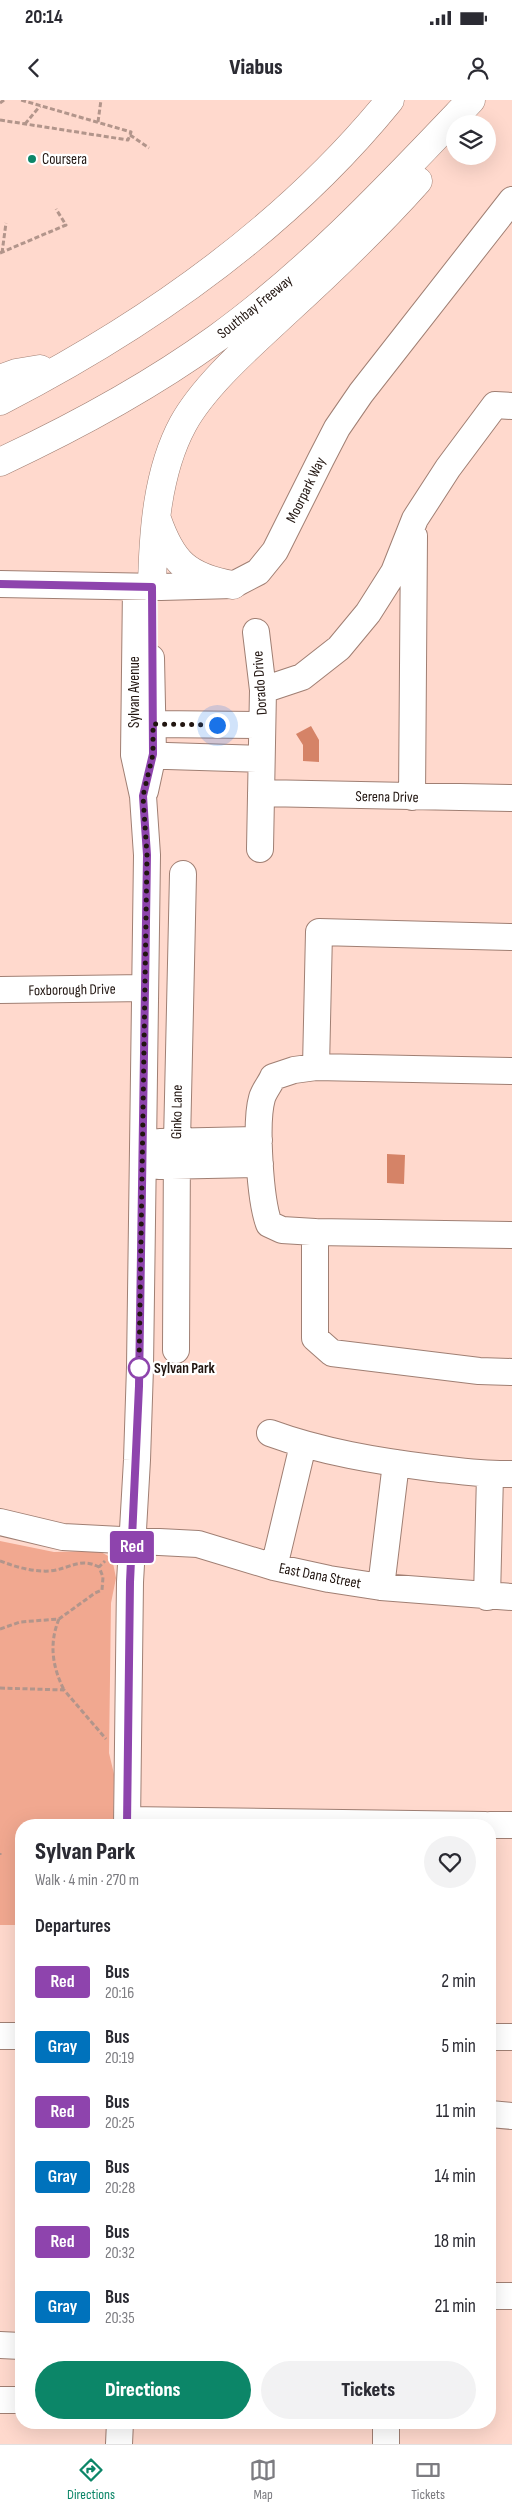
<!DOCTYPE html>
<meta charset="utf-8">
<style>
body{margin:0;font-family:"Sofia Sans Condensed",sans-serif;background:#f2f2f3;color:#2b2b33;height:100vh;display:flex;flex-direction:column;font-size:19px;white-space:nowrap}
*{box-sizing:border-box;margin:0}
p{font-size:16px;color:#7c7c81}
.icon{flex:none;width:28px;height:28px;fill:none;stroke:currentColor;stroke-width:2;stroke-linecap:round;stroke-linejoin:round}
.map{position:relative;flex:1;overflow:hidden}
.drawer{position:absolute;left:15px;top:1719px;width:481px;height:610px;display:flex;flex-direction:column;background:#fff;border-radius:20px;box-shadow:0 5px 20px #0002}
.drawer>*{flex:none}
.badge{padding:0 10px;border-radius:4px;font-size:18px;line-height:32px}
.buttons{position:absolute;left:446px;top:15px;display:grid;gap:10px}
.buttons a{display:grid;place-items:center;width:50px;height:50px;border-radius:50%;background:#fff;box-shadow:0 5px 20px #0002;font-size:25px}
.you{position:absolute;width:25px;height:25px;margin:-12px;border:4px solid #fff;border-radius:50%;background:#1a73e8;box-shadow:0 0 0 8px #1a73e833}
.map>.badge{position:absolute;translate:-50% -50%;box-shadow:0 0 0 2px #fff}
h2{padding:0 20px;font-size:19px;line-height:45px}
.round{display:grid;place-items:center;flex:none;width:52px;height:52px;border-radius:26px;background:#f2f2f3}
.headline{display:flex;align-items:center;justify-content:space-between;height:85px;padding:0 20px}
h1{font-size:24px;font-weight:800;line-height:38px}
.cta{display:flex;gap:10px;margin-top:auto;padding:10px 20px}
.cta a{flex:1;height:58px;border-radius:30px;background:#0c8668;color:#fff;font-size:20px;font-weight:800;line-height:58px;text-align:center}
.cta a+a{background:#f2f2f3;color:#2b2b33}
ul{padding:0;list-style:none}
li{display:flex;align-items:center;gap:15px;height:65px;padding:0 20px}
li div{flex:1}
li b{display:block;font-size:19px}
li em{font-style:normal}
li .badge{min-width:55px;font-weight:700;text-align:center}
.status{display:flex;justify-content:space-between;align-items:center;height:35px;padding:0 25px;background:#fff;direction:ltr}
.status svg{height:14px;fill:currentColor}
header{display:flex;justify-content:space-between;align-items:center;height:65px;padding:0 20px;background:#fff;font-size:22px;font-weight:800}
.tabs{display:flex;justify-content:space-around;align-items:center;height:70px;border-top:1px solid #e1e1e2;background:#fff;font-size:14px;color:#7c7c81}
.tabs a{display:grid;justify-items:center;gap:2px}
.tabs .selected{color:#0c8668}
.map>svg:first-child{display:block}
.green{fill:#f1a890}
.water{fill:#d58367}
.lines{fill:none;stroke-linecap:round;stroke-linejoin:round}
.minor-casing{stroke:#a07f73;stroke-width:28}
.highway-casing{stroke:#a07f73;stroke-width:29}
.path{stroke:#b2958b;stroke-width:3;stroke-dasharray:5 2.5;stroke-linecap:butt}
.minor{stroke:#fff;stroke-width:26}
.highway{stroke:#fff;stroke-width:28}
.line-casing{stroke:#fff;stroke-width:11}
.line{stroke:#8e44ad;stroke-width:8}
.walk{stroke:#211510;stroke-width:5;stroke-dasharray:0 9}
.poi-dot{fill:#0c8668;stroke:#fff;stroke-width:2}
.stop-dot{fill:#fff;stroke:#8e44ad;stroke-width:2.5}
.labels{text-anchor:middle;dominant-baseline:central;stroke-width:4.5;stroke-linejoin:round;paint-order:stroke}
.poi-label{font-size:15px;fill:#211510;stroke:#fff;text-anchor:start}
.street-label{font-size:15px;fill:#211510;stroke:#fff}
.stop-label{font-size:15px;font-weight:bold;fill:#211510;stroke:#fff;text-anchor:start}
</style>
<div class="status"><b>20:14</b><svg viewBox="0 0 49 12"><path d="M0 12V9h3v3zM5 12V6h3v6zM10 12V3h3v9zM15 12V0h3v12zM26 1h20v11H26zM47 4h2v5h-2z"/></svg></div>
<header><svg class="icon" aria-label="back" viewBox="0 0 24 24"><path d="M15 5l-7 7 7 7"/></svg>Viabus<svg class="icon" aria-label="person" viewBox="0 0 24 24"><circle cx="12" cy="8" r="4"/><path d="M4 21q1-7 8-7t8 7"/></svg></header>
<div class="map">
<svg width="512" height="2344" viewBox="0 0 512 2344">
<rect width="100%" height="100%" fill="#ffd9cd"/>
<path class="green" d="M0,1441L54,1452L99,1451L110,1457L113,1463L116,1478L111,1503L109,1653L114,1674L113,1725H21V1825H0Z"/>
<path class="water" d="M311,626L319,640V662L303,661V645L296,634Z
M387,1054L405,1055L404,1084L387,1083Z"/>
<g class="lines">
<g class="minor-casing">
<path id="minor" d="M0,484L161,487L233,485L258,472L275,451L321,359L337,328L361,293L512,100
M256,532L263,590L260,749
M263,590L302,577L339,548L368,513L394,472L415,419L448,368L495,305L512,306
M135,626L153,624L262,625
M135,655L261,659
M145,691L153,654L151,558
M261,693L512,698
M412,697L414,436
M512,837L319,832L316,967L294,970L273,977C270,984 264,991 262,998C255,1022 260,1100 269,1124L282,1130L315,1132V1238L332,1253L479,1271L512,1272
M0,890L145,888
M316,967L512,971
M160,1042L259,1040
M159,1066L260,1064
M315,1132L512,1135
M176,1250L177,1042L183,774
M270,1333C322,1352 377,1361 432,1368C459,1371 485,1375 512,1374
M0,1422L63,1437L198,1444L274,1467L329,1479L381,1487L512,1497
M274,1467L303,1345
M381,1487L396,1363
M487,1497L490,1375
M127,1720L485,1725
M127,1725L130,1482L137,1360L140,1267L147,755L143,696L134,655L136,487
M490,1725H512
M0,1936H21
M490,1937H512
M490,2014L512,2016
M490,2196H512
M0,2245L21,2246
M0,2300H21
M119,2344L120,2322
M386,2344V2322"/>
</g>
<g class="highway-casing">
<path id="highway" d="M0,279L16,273L40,269
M0,301C146,226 286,128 390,0
M0,362C75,327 149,287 217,238C311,170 391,84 471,0
M157,419C172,462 187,477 233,485
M152,487C153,433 157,372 183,324C205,284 253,243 286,212C332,170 377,127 418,81"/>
</g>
<path class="path" d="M0,3L4,0
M0,20L128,40L131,32L21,0
M98,22L101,0
M25,24L40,6
M130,35L149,48
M0,153L66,125L56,109
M2,153L6,123
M0,1461C16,1467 33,1472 50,1471C69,1469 80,1457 99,1467
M59,1519C49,1543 52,1566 64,1590
M0,1529L20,1522L59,1519L95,1493L102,1490L103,1477L99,1467L105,1461
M0,1588L64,1590L106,1639
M0,1753V1755"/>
<use href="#minor" class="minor"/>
<use href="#highway" class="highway"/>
</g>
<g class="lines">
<g class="line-casing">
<path id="line" d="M0,484L152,487L153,654L143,696L147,755L139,1286L130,1482L127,1725"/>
</g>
<use href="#line" class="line"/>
<path class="walk" d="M139,1268L147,755L143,696L153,654V624L217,625"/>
</g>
<circle class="poi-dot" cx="32" cy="59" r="5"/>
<circle class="stop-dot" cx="139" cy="1268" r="10"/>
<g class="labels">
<g class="poi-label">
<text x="42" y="59">Coursera</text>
</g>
<g class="street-label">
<text transform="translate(255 207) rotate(-39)">Southbay Freeway</text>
<text transform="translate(306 390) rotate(-64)">Moorpark Way</text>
<text transform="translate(260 583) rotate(-94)">Dorado Drive</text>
<text transform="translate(134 592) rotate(-90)">Sylvan Avenue</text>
<text transform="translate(387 697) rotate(1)">Serena Drive</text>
<text transform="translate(72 890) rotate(-1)">Foxborough Drive</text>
<text transform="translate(177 1012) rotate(-89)">Ginko Lane</text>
<text transform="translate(320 1476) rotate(11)">East Dana Street</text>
</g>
<g class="stop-label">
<text x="154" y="1268">Sylvan Park</text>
</g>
</g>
</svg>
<div class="buttons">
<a><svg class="icon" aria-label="layers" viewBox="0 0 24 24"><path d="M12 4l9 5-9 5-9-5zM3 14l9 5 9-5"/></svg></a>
</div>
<div class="you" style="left:217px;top:625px"></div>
<b class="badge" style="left:132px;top:1447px;background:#8e44ad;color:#fff">Red</b>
<section class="drawer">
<div class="headline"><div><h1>Sylvan Park</h1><p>Walk · 4 min · 270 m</p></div><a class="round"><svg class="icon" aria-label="heart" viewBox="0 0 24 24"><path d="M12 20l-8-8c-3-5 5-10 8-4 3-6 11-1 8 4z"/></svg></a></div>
<h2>Departures</h2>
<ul>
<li><span class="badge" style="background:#8e44ad;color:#fff">Red</span><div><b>Bus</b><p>20:16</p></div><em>2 min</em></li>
<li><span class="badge" style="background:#0072bc;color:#fff">Gray</span><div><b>Bus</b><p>20:19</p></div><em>5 min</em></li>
<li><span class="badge" style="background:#8e44ad;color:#fff">Red</span><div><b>Bus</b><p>20:25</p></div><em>11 min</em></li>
<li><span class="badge" style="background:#0072bc;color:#fff">Gray</span><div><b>Bus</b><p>20:28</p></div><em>14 min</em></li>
<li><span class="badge" style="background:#8e44ad;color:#fff">Red</span><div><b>Bus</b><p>20:32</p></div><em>18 min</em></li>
<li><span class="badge" style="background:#0072bc;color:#fff">Gray</span><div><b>Bus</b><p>20:35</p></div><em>21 min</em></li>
</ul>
<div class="cta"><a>Directions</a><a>Tickets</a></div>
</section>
</div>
<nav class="tabs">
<a class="selected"><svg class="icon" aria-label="directions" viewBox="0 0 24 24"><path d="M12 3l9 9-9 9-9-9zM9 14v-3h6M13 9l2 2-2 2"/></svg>Directions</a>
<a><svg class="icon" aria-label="map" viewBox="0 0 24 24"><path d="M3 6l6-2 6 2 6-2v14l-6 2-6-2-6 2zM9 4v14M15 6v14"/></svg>Map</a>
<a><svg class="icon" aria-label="tickets" viewBox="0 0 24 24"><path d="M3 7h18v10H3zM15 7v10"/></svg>Tickets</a>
</nav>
